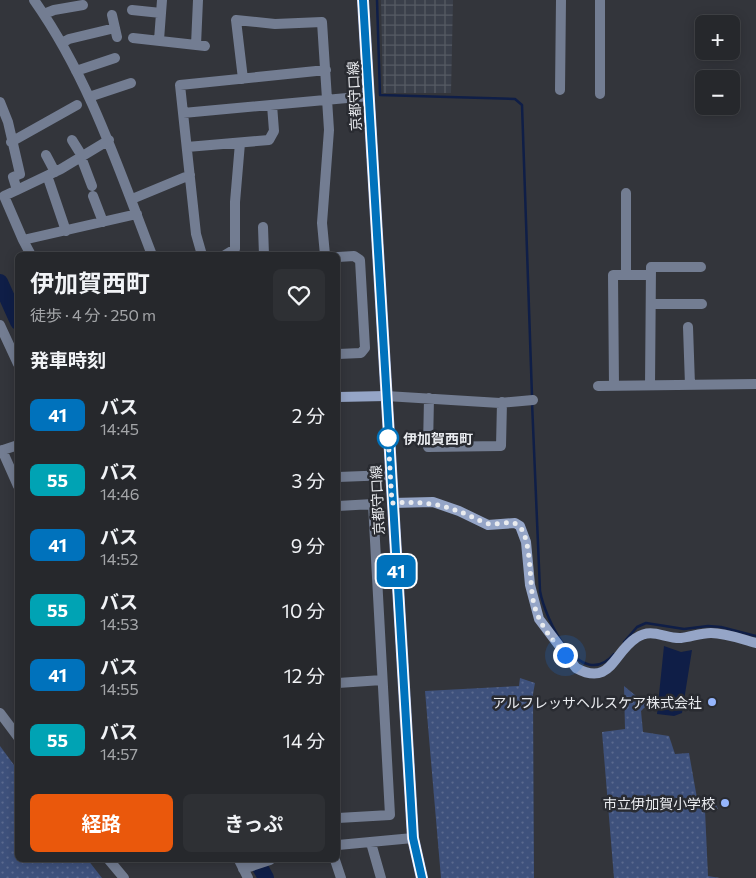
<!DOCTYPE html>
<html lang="ja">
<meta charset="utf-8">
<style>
body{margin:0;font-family:Commissioner,"Noto Sans JP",sans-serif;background:#2e3034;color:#f1f3f6;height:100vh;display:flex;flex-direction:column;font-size:19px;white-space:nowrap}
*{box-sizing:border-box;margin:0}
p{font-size:16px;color:#a4a6a9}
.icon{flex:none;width:28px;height:28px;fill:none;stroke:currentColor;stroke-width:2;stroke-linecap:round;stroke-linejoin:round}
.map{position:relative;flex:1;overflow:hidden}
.details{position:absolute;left:15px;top:252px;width:325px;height:610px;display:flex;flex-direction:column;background:#26282c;border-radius:8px;box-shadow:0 2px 12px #0003,0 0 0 1px #424448}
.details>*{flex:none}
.badge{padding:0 10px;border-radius:8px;font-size:18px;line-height:32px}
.tools{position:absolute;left:695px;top:15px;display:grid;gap:10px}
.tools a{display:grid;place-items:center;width:45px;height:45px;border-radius:8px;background:#26282c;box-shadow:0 2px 12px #0003,0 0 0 1px #424448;font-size:25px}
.you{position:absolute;width:25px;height:25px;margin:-12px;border:4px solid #fff;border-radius:50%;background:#1a73e8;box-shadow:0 0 0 8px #1a73e833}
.map>.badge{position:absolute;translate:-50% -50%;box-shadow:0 0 0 2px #fff}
h2{padding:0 15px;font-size:19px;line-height:45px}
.round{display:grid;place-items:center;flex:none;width:52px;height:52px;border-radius:8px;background:#2e3034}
.head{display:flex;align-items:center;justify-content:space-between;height:85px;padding:0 15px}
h1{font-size:24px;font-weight:700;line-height:38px}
.cta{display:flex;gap:10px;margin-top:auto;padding:10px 15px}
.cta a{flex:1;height:58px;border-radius:8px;background:#ea580c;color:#fff;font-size:20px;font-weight:700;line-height:58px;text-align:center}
.cta a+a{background:#2e3034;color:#f1f3f6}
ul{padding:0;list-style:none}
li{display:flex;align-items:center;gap:15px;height:65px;padding:0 15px}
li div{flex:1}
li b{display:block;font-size:19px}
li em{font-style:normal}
li .badge{min-width:55px;font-weight:700;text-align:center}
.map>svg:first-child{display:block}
.industrial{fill:url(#industrial-grid)}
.park{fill:url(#park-dots)}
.water{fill:#0f1e47}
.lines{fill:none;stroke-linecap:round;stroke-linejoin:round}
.stream{stroke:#0f1e47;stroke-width:2.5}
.river{stroke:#0f1e47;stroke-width:16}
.street{stroke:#737d92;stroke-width:10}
.secondary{stroke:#95a5c7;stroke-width:10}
.primary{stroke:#afc3f0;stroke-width:12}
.line-casing{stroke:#fff;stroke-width:11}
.line{stroke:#0072bc;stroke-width:8}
.walk{stroke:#e9ebef;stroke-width:5;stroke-dasharray:0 9}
.stop-dot{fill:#fff;stroke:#0072bc;stroke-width:2.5}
.poi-dot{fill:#96b6fd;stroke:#292b31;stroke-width:2}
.labels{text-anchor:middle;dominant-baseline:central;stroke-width:5;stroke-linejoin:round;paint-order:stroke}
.street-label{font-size:14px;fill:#e9ebef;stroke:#292b31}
.stop-label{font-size:14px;font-weight:bold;fill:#e9ebef;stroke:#292b31;text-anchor:start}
.poi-label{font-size:14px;fill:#e9ebef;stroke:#292b31;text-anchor:end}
</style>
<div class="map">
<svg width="756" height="878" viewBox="0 0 756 878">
<defs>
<pattern id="industrial-grid" width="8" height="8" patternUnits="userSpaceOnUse" patternTransform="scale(1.25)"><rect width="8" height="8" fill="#3a3f4a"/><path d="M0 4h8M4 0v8" fill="none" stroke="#565b64"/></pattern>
<pattern id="park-dots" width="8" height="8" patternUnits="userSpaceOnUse" patternTransform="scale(1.25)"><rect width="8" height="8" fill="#3e517c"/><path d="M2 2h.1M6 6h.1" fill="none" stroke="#5a6a8f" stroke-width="1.8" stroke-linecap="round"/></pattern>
</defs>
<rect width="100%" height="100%" fill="#33353b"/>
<path class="industrial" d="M381,0H453L451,93H383Z"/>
<path class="park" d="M520,678L535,683L533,694L534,878H441L425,691L519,686Z
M624,686L647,705L641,711L643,732L669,736L675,754L689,753L698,804L716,805L718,809L705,810L708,876L720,878H614L602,732L625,729Z
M0,746L17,769L18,860H88L102,878H0Z"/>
<path class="water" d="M664,646L681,652L692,650L682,713L674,716L657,714Z"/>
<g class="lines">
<path class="stream" d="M377,0L380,95L515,99L522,105L532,396
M532,402L540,591C545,619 580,693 614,654
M624,642L637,627L646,623L684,629L708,626L721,627L756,636"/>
<path class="river" d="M0,282L18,322
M256,860L266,878"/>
<path class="street" d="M34,0C89,78 118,167 152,255
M132,10L161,13
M44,14L54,10L83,5
M112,15L117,37
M133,38L205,46
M159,40L162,0
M62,43L69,39L115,28
M196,45L198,0
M76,71L115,58
M243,79L236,20L275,24L322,22L329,130L322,223L325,255
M560,90L561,0
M600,94V0
M89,97L131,83
M0,102L8,122L20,174L13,177L17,190L4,196L23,240L137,214
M183,113L369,96
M72,140L82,156
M11,142L77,105
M187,147L269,140L274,131L272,105
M46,155L55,172
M81,157L92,186
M49,181L66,231
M17,190L61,169L109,140
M626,193V275
M93,196L103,222
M132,199L190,175
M263,227L264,255
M23,240L31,255
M202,255L196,234L180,85L326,70
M225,255L235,249V202L240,143
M338,257L354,256L360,260L365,348L361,353L338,354
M651,304H702
M0,325L18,364
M688,327L690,385
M650,385L651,267H701
M598,386L756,384
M614,386L613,275H651
M386,396L500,403L533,400
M429,398L428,447L501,446L502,402
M2,450L18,486
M0,451L18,445
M338,477L390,475
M338,506L373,504L390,815L338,818
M338,683L382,680
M0,713L18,737
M371,843L381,878
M338,845L413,838
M109,860L124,878
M239,860L248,878
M335,860L341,878
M243,869L270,860"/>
<path class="secondary" d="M338,397L386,396
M392,503L433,502L459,511L488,525L515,523L520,526L526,542L530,585L539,619L576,668C611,687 613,653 636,638C652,627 665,639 681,638C691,637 700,633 711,633C726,633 741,639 756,643"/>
<path class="primary" d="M363,0L413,838L422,878"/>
</g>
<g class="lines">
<g class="line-casing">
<path id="line" d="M363,0L413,838L422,878"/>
</g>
<use href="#line" class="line"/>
<path class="walk" d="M388,438V435L392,503C431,501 448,505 483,522C494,528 511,518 519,526C532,538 529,586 534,604C539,625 552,639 565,655"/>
</g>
<circle class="stop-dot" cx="388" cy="438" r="10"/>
<g class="poi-dot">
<circle cx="712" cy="702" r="5"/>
<circle cx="725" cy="803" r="5"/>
</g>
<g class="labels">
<g class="street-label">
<text transform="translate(354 96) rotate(-93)">京都守口線</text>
<text transform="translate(377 500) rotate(-93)">京都守口線</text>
</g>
<g class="stop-label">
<text x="403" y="438">伊加賀西町</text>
</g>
<g class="poi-label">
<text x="702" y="702">アルフレッサヘルスケア株式会社</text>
<text x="715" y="803">市立伊加賀小学校</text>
</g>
</g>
</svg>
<div class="tools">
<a>+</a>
<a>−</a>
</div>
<div class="you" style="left:565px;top:655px"></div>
<b class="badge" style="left:396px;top:571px;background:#0072bc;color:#fff">41</b>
<section class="details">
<div class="head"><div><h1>伊加賀西町</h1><p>徒歩 · 4 分 · 250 m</p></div><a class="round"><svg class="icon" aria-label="heart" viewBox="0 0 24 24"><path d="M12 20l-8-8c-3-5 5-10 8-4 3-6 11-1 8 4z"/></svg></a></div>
<h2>発車時刻</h2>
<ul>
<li><span class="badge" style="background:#0072bc;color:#fff">41</span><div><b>バス</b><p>14:45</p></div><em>2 分</em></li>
<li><span class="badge" style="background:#00a3b4;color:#fff">55</span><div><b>バス</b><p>14:46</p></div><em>3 分</em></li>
<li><span class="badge" style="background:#0072bc;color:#fff">41</span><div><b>バス</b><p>14:52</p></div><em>9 分</em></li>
<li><span class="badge" style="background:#00a3b4;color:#fff">55</span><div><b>バス</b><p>14:53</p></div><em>10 分</em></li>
<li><span class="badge" style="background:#0072bc;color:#fff">41</span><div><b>バス</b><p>14:55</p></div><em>12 分</em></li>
<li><span class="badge" style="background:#00a3b4;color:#fff">55</span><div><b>バス</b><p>14:57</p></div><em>14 分</em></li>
</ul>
<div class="cta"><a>経路</a><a>きっぷ</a></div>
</section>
</div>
